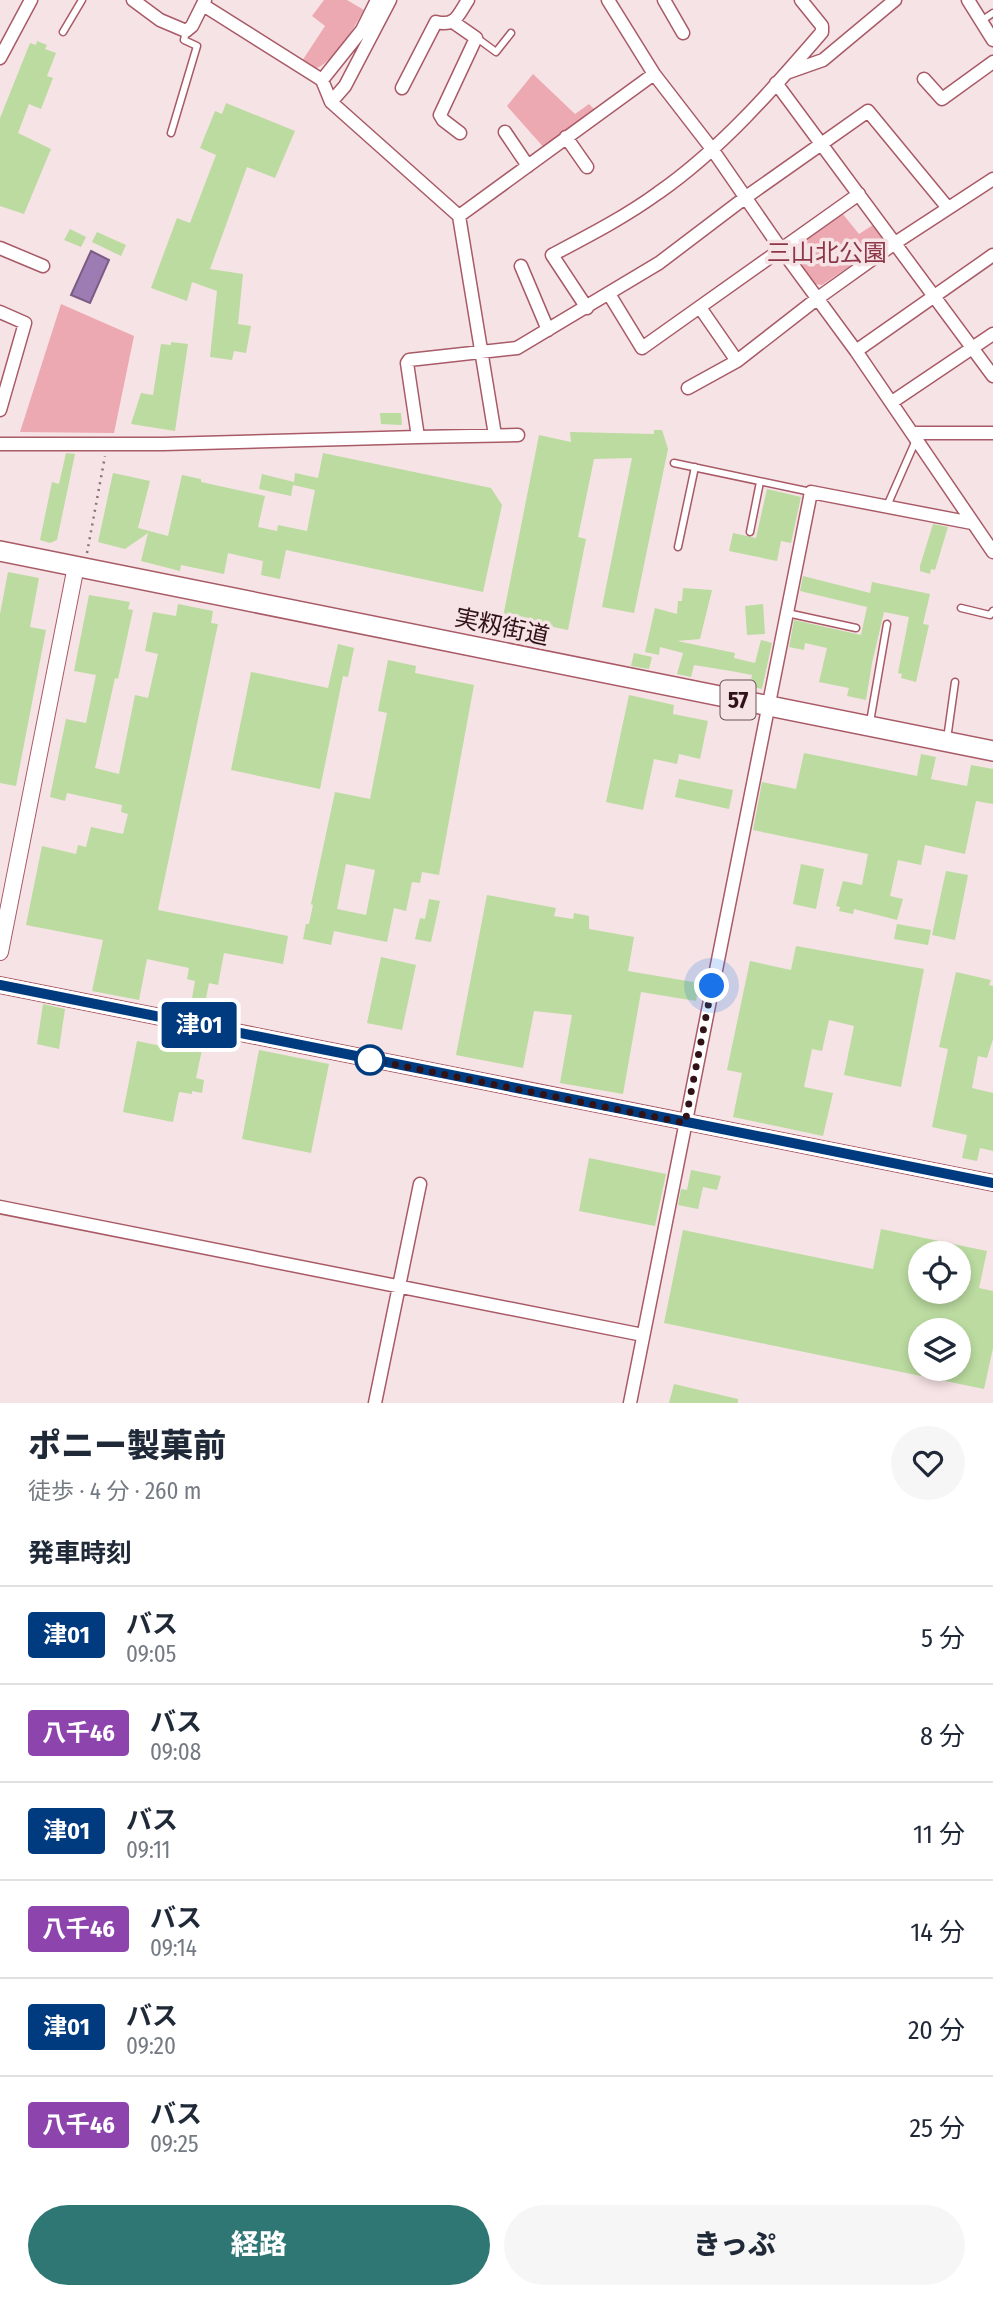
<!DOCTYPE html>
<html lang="ja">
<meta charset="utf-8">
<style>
body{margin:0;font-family:"Fira Sans Condensed","Noto Sans JP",sans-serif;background:#f6f6f7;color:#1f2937;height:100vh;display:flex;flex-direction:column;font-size:26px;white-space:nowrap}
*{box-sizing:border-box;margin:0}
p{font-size:23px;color:#747a83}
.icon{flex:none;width:38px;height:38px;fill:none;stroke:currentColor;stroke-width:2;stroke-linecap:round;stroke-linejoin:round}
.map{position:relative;height:1403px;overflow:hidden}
.details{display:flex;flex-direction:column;background:#fff;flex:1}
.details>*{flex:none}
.badge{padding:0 14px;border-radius:5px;font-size:24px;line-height:46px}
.tools{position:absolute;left:908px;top:1241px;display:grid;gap:14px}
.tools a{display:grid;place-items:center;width:63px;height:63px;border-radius:50%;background:#fff;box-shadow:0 4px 10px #0003;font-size:35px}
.you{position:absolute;width:35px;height:35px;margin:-18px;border:5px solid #fff;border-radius:50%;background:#1a73e8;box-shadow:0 0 0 10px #1a73e833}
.map>.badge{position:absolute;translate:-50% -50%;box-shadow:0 0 0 4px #fff}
h2{padding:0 28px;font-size:26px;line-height:63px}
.round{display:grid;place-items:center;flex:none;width:74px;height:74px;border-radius:37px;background:#f6f6f7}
.summary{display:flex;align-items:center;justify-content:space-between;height:119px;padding:0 28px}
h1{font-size:33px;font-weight:800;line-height:52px}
.button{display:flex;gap:14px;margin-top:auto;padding:14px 28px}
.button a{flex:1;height:80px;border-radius:42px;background:#2e7774;color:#fff;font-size:28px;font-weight:800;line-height:80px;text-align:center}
.button a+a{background:#f6f6f7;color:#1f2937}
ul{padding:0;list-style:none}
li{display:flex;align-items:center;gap:21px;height:98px;padding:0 28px;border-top:2px solid #e0e1e3}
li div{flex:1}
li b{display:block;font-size:26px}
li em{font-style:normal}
li .badge{min-width:77px;font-weight:700;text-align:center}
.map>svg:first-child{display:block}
.green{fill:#eda9b1}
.water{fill:#9c7cb2;stroke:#7c5c84;stroke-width:2}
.building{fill:#bbdba0;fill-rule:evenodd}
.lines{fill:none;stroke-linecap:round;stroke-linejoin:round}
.service-casing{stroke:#a85a66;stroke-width:9}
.minor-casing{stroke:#a85a66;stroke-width:15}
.tertiary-casing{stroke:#a85a66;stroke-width:18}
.primary-casing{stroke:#a85a66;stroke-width:22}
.path{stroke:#8a7175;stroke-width:2.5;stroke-dasharray:2 5;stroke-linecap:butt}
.service{stroke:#fff;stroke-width:6}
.minor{stroke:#fff;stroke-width:12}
.tertiary{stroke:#fff;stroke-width:16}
.primary{stroke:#fff;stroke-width:19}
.line-casing{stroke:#fff;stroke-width:16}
.line{stroke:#003b80;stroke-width:10}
.walk{stroke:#311217;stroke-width:7;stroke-dasharray:0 12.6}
.stop-dot{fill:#fff;stroke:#003b80;stroke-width:3.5}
.labels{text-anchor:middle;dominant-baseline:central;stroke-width:7;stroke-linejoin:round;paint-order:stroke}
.shield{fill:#f6e3e5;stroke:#6c5155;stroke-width:2}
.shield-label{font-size:23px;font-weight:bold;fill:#311217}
.park-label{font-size:24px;fill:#8c3647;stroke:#f6e3e5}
.street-label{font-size:24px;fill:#311217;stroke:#f6e3e5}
</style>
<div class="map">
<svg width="993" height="1403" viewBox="0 0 993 1403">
<rect width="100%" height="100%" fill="#f6e3e5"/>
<path class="green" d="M324,0H347L364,10C355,26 332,65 314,69L302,61L325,26L312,16Z
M533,74L575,114L589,104L596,111L546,150L507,106Z
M842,213L859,234L876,223L886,233L885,242L822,285L814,284L792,255V247Z
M61,304L134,336L114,433L20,432Z"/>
<path class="water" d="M91,251L109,260L90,303L71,295Z"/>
<path class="building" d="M37,41L47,45L45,49L56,53L47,76L53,78L41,109L29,104L18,133L51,149L24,214L0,206V118L30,43L36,45Z
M226,103L295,131L275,178L247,167L210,269L243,274L238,324L251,326L246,353L234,351L232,360L210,357L217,291L192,282L187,301L151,288L177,218L190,223L216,155L200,148L215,111L222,114Z
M70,229L86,237L81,247L64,240Z
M97,232L126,245L121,256L92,242Z
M171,342L188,344L175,431L131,424L141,393L153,395L161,344L171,345Z
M380,413H401L402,425L381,424Z
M654,430H662L668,449L634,613L602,607L632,458L594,459L578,537L586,539L568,630L503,617L539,435L571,442L570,432L654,434Z
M66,453L75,454L57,540L50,543L40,540L52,482L59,484Z
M323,453L491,488L502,505L483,592L286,550L280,579L261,575L263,561L228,553L224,574L181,565L180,571L141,561L148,533L125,549L98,542L113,473L150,481L138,528L168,536L182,475L201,479V482L265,496L258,527L277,531L278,525L307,531L315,490L293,485L291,496L259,489L262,474L294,482L295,473L318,478Z
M767,489L801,497L791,543L781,541L777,561L729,551L733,533L756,538Z
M933,524L948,527L935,570L931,569L930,574L920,571V566Z
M8,572L39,578L30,627L46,630L16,786L0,783V614Z
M803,576L870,593L872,582L930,594L923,624L929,625L916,682L901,678L902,674L898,673L909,617L884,612L872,663L866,700L847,696L849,688L819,682L827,648L805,643L804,650L789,647L794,620L861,635L867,607L800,591Z
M683,588L712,590L700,639L677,641L735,653L734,658L755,663L761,640L772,643L762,689L750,686L752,675L731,671L694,665L691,677L677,674L683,653L660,647L659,655L645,652L655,608L677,614L678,601H682Z
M89,595L130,602L128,609L133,610L118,679L115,678L95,768L119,774L135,695L148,698L158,654L145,651L153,612L176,616L178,604L213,611L211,623L218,624L158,910L288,936L283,964L224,953L218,985L209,983L203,1013L190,1010L195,981L187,979L189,968L147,959L139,1000L92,991L103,940L26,925L42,846L76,854L78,845L86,847L91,827L123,834L128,814L121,812L122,805L67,793L65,801L50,797L66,719L86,723L96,675L74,671Z
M763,604L765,634L747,635L745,606Z
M338,644L354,648L348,677L343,676L320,789L231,770L251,672L328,688Z
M634,653L652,657L649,669L631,666Z
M388,660L416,666L415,673L474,685L439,875L422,872L420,883L412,882L406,911L394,908L387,942L334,931L331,945L303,939L306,924H309L313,905L311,904L335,792L370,799L387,713L378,711ZM346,864L375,870L366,915L337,909Z
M629,695L674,705L673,714L708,721L700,759L679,754L677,764L654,759L643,810L606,802Z
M804,753L917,776L921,754L936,757L931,779L967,786L971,765L993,769V804L976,801L965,854L925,845L921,865L898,860L890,896L903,899L897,920L854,909L853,914L839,911L840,907L836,906L843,881L862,885L868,854L753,830L762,782L796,789Z
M679,779L733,790L729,809L675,797Z
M801,864L824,869L816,909L793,904Z
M946,871L968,875L955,940L932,935Z
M487,895L556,908L554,916L573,919L574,913L589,916V929L634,937L628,971L699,983L696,1001L641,992L623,1094L560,1083L572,1015L534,1011L523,1068L456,1055Z
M429,899L440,901L431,942L415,939L420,918L425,919Z
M897,924L931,930L928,945L894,939Z
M796,946L924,969L901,1087L844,1075L854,1026L829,1020L822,1051L812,1049L804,1087L833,1093L823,1136L733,1117L742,1073L727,1070L750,961L791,970Z
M381,957L416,965L402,1030L367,1023Z
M956,972L991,980L989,985L993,986V1039L987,1058L978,1056L972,1088L993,1093V1151L980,1148L977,1161L962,1158L967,1135L932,1127L948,1049L939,1047Z
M43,1004L65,1009L59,1049L37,1044Z
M137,1041L190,1052L191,1043L203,1045L196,1078L204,1080L202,1093L192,1091V1094L179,1092L173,1122L123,1112Z
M259,1050L329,1064L311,1153L242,1139Z
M589,1158L666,1174L655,1226L579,1211Z
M691,1170L721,1176L717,1190L703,1187L698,1209L678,1205L681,1189L687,1190Z
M881,1229L987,1251L979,1288L993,1291V1348L984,1389L664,1323L683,1230L873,1269ZM920,1253H959V1292H920ZM920,1330H959V1368H920Z
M674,1384L738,1399V1403H669Z"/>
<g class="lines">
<g class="service-casing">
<path id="service" d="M981,21L993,13
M63,32L82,0
M477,38L496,52L511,33
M171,133L197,46L184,40L186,31
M674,463L811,492
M887,506L916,440
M750,532L760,482
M678,547L695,467
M961,608L990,615L993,611
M787,613L856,628
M870,722L887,624
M947,739L955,682"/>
</g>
<g class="minor-casing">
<path id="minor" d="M133,0L160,20L186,31L192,26L205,0
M608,0L654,74L712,149L781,249L856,351L993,552
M664,0L683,33
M968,0L993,40
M203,5L322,80L331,102L459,216L495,435
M453,22L476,38L440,115L443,120L460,133
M0,58L31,0
M786,73L823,60L895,0
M924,79L942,99L993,62
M322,80L362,30L377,0
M776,83L993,376
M402,88L436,22C456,27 458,15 468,0
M331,102L345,86L390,0
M505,132L528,166
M566,137L587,167
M459,216L654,74
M0,248L43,266
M521,266L548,330
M609,294L642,348L859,194
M587,308L552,255C588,236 625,217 658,193C720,150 773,89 822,32V26L801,0
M701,309L737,361
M0,312L25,323L0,410
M856,351L993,255
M688,388L737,361L818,298L895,243L993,179
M892,402L993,334
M913,433H993
M418,437L518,435
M0,444H163L418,437L407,363L409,360L517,348L659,263L746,197L868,111L948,208
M0,1207L643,1335
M375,1403L420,1184
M630,1403L811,492L972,523"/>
</g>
<g class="tertiary-casing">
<path id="tertiary" d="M0,952L76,566
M0,985L993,1183"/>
</g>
<g class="primary-casing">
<path id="primary" d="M0,551L993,751"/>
</g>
<path class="path" d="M87,553L105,456"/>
<use href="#service" class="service"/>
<use href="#minor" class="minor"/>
<use href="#tertiary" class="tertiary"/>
<use href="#primary" class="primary"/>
</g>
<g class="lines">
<g class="line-casing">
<path id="line" d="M0,985L993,1183"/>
</g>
<use href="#line" class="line"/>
<path class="walk" d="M370,1060L358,1057L685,1123L712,986"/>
</g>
<circle class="stop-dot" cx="370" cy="1060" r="14"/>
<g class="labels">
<rect class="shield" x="720.5" y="680.5" width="35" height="39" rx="5"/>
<g class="shield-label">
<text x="738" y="700">57</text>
</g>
<g class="park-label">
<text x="827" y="253">三山北公園</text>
</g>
<g class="street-label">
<text transform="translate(502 627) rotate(12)">実籾街道</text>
</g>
</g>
</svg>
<div class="tools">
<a><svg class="icon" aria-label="locate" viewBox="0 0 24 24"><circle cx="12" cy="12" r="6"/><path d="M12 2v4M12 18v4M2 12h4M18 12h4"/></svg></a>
<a><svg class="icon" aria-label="layers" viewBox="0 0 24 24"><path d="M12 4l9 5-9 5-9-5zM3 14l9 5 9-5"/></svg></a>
</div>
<div class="you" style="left:712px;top:986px"></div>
<b class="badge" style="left:199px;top:1025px;background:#003b80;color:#fff">津01</b>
</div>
<section class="details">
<div class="summary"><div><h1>ポニー製菓前</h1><p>徒歩 · 4 分 · 260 m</p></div><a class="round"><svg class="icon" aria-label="heart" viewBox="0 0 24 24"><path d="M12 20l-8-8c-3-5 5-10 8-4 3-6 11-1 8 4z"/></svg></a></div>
<h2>発車時刻</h2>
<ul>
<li><span class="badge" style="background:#003b80;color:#fff">津01</span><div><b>バス</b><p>09:05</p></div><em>5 分</em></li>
<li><span class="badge" style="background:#8e44ad;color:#fff">八千46</span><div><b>バス</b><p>09:08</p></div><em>8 分</em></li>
<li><span class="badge" style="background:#003b80;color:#fff">津01</span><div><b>バス</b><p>09:11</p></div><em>11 分</em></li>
<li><span class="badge" style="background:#8e44ad;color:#fff">八千46</span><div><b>バス</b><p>09:14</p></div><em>14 分</em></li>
<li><span class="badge" style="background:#003b80;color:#fff">津01</span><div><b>バス</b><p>09:20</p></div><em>20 分</em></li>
<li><span class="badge" style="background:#8e44ad;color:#fff">八千46</span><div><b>バス</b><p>09:25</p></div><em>25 分</em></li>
</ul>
<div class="button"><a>経路</a><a>きっぷ</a></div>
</section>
